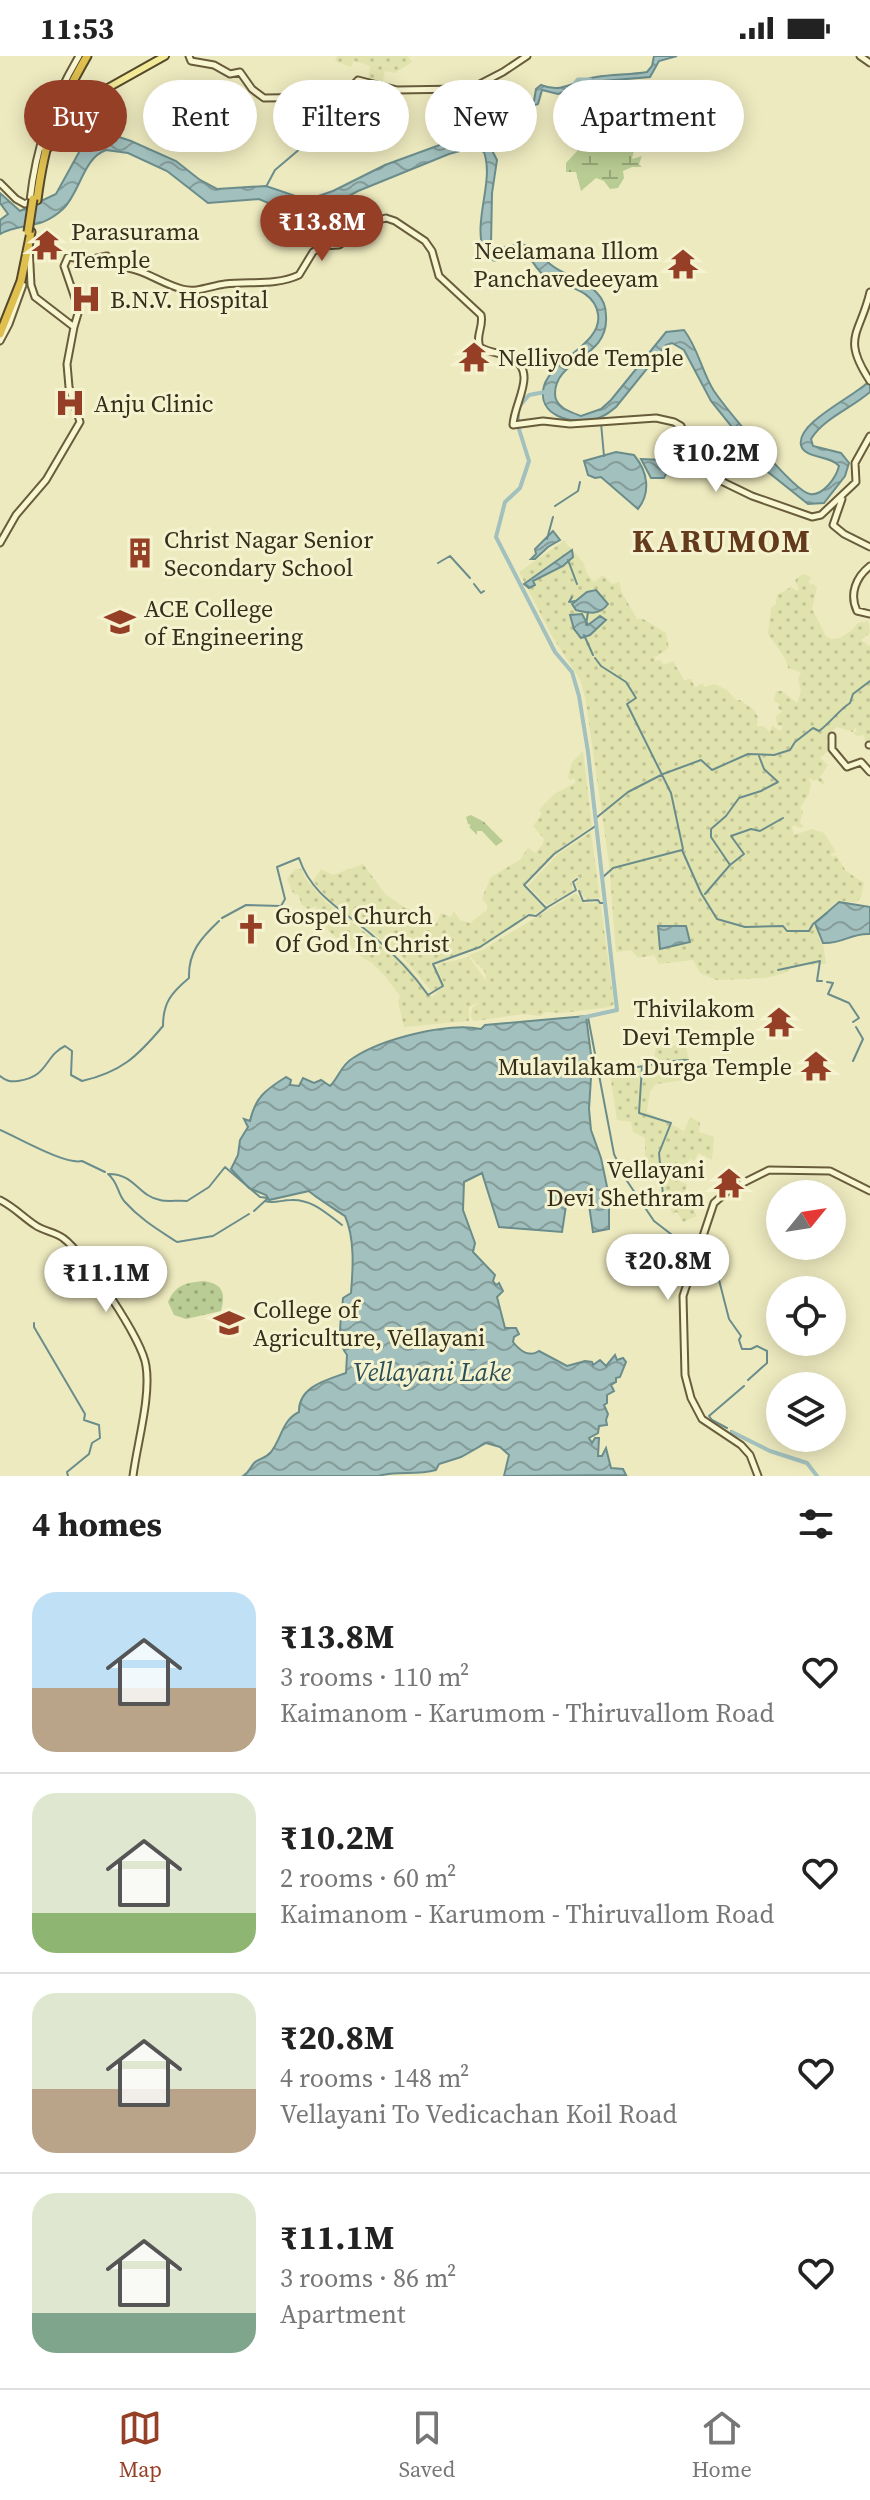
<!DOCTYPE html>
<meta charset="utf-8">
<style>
body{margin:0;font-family:"Source Serif 4",serif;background:#f2f2f2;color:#222;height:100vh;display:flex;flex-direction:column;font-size:30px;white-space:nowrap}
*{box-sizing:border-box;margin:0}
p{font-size:26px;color:#767676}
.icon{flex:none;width:44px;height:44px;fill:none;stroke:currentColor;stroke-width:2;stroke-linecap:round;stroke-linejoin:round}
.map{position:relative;height:1420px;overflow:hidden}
.sheet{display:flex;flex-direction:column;background:#fff;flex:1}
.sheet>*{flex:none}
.banner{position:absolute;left:24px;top:24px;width:822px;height:72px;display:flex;gap:16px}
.needle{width:52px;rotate:60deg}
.controls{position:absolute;left:766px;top:1124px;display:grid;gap:16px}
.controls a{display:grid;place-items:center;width:80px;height:80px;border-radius:50%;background:#fff;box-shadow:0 4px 20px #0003;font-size:40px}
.price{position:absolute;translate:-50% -68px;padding:0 18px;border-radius:28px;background:#fff;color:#222;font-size:26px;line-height:52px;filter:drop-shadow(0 2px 4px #0008)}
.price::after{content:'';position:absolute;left:50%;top:48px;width:24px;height:18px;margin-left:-12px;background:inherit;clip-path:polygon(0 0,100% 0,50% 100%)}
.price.current{background:#963f27;color:#fff}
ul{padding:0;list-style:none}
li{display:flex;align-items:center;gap:24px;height:200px;padding:0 32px}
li+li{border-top:2px solid #e0e0e0}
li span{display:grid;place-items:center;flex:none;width:224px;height:160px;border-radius:24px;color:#555}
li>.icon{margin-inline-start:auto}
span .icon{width:96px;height:96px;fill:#fffc;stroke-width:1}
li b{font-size:34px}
h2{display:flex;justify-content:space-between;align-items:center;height:96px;padding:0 32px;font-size:34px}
.tag{padding:0 28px;border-radius:36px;background:#fff;box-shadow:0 4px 20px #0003;font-size:28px;line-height:72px}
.tag.current{background:#963f27;color:#fff}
.status{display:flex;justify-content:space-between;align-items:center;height:56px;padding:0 40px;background:#fff;direction:ltr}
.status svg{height:22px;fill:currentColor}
.tabs{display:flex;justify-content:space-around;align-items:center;height:112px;border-top:2px solid #e0e0e0;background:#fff;font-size:22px;color:#767676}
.tabs a{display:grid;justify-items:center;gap:4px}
.tabs .current{color:#963f27}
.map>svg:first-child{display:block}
.farmland{fill:url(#farmland-dots)}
.forest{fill:url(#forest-crowns)}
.wetland{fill:url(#wetland-marsh)}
.park{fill:url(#park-dots)}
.water{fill:url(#water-waves);stroke:#6a8d8c;stroke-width:2}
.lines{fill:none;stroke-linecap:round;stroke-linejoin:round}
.stream{stroke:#6a8d8c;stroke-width:2}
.canal{stroke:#a2c0bd;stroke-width:4}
.river{stroke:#a2c0bd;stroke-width:5}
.secondary-casing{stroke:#685c3b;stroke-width:9}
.primary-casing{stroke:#54482c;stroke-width:10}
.highway-casing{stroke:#54482c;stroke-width:11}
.secondary{stroke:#f9f6d2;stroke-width:5}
.primary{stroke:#f2ea96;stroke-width:6}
.highway{stroke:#dfbf4e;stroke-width:7}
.highway-bridge-casing{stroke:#54482c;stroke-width:11;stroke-linecap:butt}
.highway-bridge{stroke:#dfbf4e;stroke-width:7}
.labels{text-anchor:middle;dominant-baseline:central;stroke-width:6;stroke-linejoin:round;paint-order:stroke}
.poi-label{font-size:24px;fill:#362e1c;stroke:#f5f3cf;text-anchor:start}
.water-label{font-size:26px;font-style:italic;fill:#2b4f56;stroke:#f5f3cf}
.district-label{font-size:32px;font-weight:bold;letter-spacing:2px;fill:#633a1b;stroke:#f5f3cf}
</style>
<div class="status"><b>11:53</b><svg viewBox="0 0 49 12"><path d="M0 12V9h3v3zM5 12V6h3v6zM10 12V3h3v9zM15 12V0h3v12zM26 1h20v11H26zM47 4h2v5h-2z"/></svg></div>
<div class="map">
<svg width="870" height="1420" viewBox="0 0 870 1420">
<defs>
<pattern id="farmland-dots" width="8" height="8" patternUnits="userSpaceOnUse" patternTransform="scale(2)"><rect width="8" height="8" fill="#e0e3ad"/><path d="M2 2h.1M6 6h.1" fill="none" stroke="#c1c394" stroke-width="1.8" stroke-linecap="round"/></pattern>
<pattern id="forest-crowns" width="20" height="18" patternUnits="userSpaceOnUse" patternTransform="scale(2)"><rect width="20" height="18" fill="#b9cc94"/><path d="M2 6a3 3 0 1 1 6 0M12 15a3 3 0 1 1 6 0" fill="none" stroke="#97a678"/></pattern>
<pattern id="wetland-marsh" width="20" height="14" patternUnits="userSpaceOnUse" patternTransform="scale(2)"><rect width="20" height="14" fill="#b9cc94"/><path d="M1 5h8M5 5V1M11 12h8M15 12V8" fill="none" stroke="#97a678"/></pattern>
<pattern id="park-dots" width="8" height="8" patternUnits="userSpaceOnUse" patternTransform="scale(2)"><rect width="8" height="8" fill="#b9cc94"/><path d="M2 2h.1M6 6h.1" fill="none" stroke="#97a678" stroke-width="1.8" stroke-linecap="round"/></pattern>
<pattern id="water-waves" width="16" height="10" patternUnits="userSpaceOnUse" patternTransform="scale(2)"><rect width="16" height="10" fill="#a2c0bd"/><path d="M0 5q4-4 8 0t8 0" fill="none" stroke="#859c99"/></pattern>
</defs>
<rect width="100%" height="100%" fill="#eeeabf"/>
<path class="farmland" d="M 337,0 L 408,0 L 412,6 L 395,17 L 385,15 L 382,28 L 368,24 L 370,10 L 354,5 L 351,11 L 335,5 Z
M 564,485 L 583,506 L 587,518 L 594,526 L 603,519 L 612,528 L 620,526 L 621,535 L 637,563 L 643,563 L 666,577 L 669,592 L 655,601 L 655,605 L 660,604 L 664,609 L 673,605 L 684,624 L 691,623 L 695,631 L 703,627 L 704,631 L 715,628 L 727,634 L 736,644 L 740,644 L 754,654 L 758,661 L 757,670 L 763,670 L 770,676 L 772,669 L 779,675 L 782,673 L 782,669 L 777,670 L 776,660 L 782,656 L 778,652 L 779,648 L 774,645 L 776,635 L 782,635 L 797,647 L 801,635 L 798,623 L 801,616 L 788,612 L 785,602 L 768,578 L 771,552 L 776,548 L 777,539 L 791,531 L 797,535 L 799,533 L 795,525 L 797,522 L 803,518 L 808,519 L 811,522 L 808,526 L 812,529 L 813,527 L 817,532 L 812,553 L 826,580 L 831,583 L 840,582 L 851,575 L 858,567 L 867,565 L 869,567 L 870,577 L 861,584 L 870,590 L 870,684 L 865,685 L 864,679 L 857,680 L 853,677 L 857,675 L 855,671 L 853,676 L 837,671 L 830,676 L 826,685 L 829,694 L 820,702 L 828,709 L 820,721 L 825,726 L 823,729 L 817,723 L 814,725 L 808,722 L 811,727 L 809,738 L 800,752 L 803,755 L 800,766 L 803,770 L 801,772 L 793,769 L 792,772 L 794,779 L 812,773 L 824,777 L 836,796 L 831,798 L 832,801 L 836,799 L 846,815 L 864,827 L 861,841 L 857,846 L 837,845 L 817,865 L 819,885 L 823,887 L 826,908 L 796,909 L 785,917 L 765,922 L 717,924 L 700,917 L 693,904 L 659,908 L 654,899 L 638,902 L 631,894 L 616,896 L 609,808 L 586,646 L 581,625 L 552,580 L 519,516 Z
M 583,695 L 592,770 L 555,796 L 522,829 L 545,853 L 529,860 L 481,892 L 437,906 L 434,910 L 445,929 L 437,913 L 439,908 L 469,901 L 486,925 L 485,916 L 469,899 L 482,894 L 576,837 L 584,847 L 599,846 L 601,850 L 614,948 L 610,951 L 561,957 L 546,956 L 540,960 L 524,958 L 474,965 L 471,961 L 472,952 L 480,946 L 469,951 L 469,965 L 404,971 L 398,946 L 400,940 L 385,920 L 372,907 L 357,898 L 344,880 L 338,883 L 330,876 L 319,863 L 316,850 L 308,853 L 302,849 L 298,838 L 295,839 L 292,835 L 287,823 L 295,813 L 302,813 L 305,822 L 325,845 L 408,910 L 432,941 L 445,929 L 433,937 L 399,897 L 328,843 L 313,825 L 321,813 L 333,819 L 363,808 L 386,839 L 405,852 L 418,856 L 432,870 L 436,868 L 441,857 L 451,861 L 454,855 L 460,864 L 470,867 L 487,854 L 487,849 L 482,842 L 491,821 L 520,804 L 528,792 L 535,797 L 543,788 L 544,783 L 533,770 L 542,758 L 539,754 L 554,738 L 575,727 L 575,722 L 570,724 L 568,721 L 572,706 Z
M 591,776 L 600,842 L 588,844 L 584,841 L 575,828 L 579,823 L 577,821 L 571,825 L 573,835 L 547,849 L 528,830 L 558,798 Z
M 657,988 L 686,990 L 692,1023 L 656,1028 L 650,1035 L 647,1056 L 684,1075 L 690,1061 L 700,1066 L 699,1076 L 714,1081 L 712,1104 L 699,1097 L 694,1105 L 690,1103 L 680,1118 L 680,1126 L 687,1128 L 685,1138 L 697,1160 L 683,1166 L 677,1156 L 672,1158 L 669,1147 L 665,1147 L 660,1119 L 645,1114 L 645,1082 L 633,1076 L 631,1066 L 617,1064 L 610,1018 L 651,1012 Z"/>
<path class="forest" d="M 471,759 L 484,766 L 503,785 L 496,790 L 482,775 L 477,775 L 477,779 L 469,771 L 471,769 L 468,768 L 466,761 Z"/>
<path class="wetland" d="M 571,54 L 585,56 L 587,74 L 597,72 L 602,79 L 611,76 L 619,83 L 625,76 L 631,86 L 629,92 L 634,94 L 632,103 L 642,100 L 639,108 L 642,111 L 632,111 L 623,115 L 624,122 L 618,132 L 610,133 L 604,125 L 596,122 L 581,135 L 576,116 L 566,116 L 566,107 L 578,94 L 576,83 L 570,81 L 566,58 Z
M 658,57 L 661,62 L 665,57 L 671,57 L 674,59 L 681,57 L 696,78 L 692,81 L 681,77 L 676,84 L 677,89 L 672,93 L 661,88 L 649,94 L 642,93 L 637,80 L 645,80 L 647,73 L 651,71 L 643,67 L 643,62 L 648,60 L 653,67 L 656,65 L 654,61 Z"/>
<path class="park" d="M 204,1225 C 223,1228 226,1237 221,1255 L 186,1263 L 174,1259 L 168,1246 C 176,1228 186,1227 204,1225 Z"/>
<path class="water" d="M 654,0 L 677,0 L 659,5 L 650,21 L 591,26 L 558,38 L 542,34 L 538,48 L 521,54 L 518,81 L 509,81 L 503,75 L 494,73 L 485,81 L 497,104 L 492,137 L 491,189 L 497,193 C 527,184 529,188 550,208 C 564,220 585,223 597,237 C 603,243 606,251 606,260 C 609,303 555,302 555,338 C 555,351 570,356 581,360 L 601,353 L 611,344 L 666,276 L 684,274 C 698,292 702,316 714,335 C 725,351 795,437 810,438 C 823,440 836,422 839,410 C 831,399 804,403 801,389 C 796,366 858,339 870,324 L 870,336 C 852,352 824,362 811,383 L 813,390 L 841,397 L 849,407 L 845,420 L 824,447 L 808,448 L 768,416 L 711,345 L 684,294 L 672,287 L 666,289 L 616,351 C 610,356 604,361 595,363 C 572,369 536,360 544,330 C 552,303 603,288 598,258 C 594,232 563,231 545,220 C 537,215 532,203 525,196 L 514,196 L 495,205 L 486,201 C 470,168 495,128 484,96 L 474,91 L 449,98 L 358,135 L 317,157 L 287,155 L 259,143 L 208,147 L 167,115 L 128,97 L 106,94 C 83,102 80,137 63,153 C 39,175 23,166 0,178 L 0,164 L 8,158 L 0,147 L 0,137 L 20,155 L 56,138 L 83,89 L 100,78 L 107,77 L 131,85 L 176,105 L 200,124 L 217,133 L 266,130 L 307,144 L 333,135 L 385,109 L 467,79 L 480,78 L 488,70 L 513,73 L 515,50 L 534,45 L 536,33 L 541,29 C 563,38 575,24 596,21 C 613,18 630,19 647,16 L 652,10 Z
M 585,57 L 590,62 L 584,64 L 587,74 L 595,73 L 595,83 L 589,86 L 583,78 L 568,77 L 568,60 L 577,59 L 584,61 Z
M 616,396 L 634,399 C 648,416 651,436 638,453 L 601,421 L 595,422 L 588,419 L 584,405 Z
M 641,403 L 662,404 L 668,414 L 664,422 L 651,422 Z
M 553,475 L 560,484 L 548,491 L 535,503 L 531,503 L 536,498 L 535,493 Z
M 572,494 L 573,501 L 563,510 L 533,525 L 535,529 L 529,532 L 524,528 Z
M 596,534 L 608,548 C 599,560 589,557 576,554 L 572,548 L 587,536 Z
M 582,558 L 588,569 L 600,560 L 606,564 L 590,579 L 581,582 L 574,573 L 570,559 Z
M 839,846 L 870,851 L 870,878 C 850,877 844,888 823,887 L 815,867 Z
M 686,870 L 690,886 L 660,893 L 658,870 Z
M 586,960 L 592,1006 L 589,1053 L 591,1074 L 601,1102 L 609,1140 L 609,1173 L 593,1176 L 589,1149 L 567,1143 L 562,1176 L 499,1171 L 482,1117 L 464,1126 L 463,1154 L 475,1187 L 473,1196 L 495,1219 L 493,1225 L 496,1229 L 499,1227 L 503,1235 L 497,1241 L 505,1272 L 516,1272 L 519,1278 L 514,1281 L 513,1286 C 520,1295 529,1302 539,1295 L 567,1310 L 585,1305 L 592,1306 L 593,1309 L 600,1304 L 606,1310 L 615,1299 L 617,1304 L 623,1302 L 626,1306 L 620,1321 L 616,1322 L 616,1326 L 611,1329 L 614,1335 L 607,1339 L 607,1347 L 604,1349 L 608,1358 L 606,1364 L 607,1369 L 599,1370 L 598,1377 L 589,1382 L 592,1387 L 595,1382 L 599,1382 L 598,1400 L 602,1400 L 606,1392 L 611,1412 L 623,1413 L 626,1419 L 504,1420 L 509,1399 L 500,1391 L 486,1387 L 461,1401 L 439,1408 L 436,1414 C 415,1420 398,1414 378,1420 L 243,1420 C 250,1416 250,1411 255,1406 C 261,1402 266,1402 271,1396 C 282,1382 282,1364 299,1356 C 298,1331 326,1324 346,1317 L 347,1299 C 335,1284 342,1261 343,1242 L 351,1237 C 353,1213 355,1182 345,1160 C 343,1159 310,1137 309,1135 L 269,1144 L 266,1139 L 249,1132 L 231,1113 L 238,1099 L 240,1084 L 248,1071 L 244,1063 L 250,1065 C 255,1042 265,1034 286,1021 L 291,1024 L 290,1029 L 299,1030 L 303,1022 L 314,1027 L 321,1024 L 330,1030 C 339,1021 341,1009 353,1002 C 382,983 447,966 481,973 L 485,969 Z"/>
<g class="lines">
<path class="stream" d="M 267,129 L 275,114 L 308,86 L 309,78 L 301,51 L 313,53 L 322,51
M 601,367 L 604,400
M 555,450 L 578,435 L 580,426
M 547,483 L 553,461
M 568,504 L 577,528
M 438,507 L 450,500 L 470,522
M 474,528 L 481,537 L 484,535
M 572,541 L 569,546 L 576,545
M 586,569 L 588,556
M 584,579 L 593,599
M 595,602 L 601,610 L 626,626 L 636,642 L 627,648 L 671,737 L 683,793
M 596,762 L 628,736 L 663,718 L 701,704 L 712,714 L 748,698 L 774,699 L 790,694 L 795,686 L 813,672 L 819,675 C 831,666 838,655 850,647 L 853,638 L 870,625
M 730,809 L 744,798 L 731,780 L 751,773 L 760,775 L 783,762
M 603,821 L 613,812 L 682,794 L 701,837 L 717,863 L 745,871 L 783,870 L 787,875 L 809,875 L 813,868 L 827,857
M 577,823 L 573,826 L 576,834 L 546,852 L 524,829 L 554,798 L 597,769
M 579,835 L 583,845 L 598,844 L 600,847 L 605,847
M 705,838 L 730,809 L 711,781 L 711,773 L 726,760 L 739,742 L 761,735 L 778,726 L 764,713 L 759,700
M 222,862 L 246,849 L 281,850 L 285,843 L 277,811 L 299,802 C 311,839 344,855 372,879 C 393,897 412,916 428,939 L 443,930 L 433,908 L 480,891 L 529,859 L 536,860 L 548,851
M 778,914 L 820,905 L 817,925 L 822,925
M 827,926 L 833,927 L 828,938 L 849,947 L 859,962 L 853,966
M 588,961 L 614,1098 L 625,1122 L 654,1165 L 693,1195 L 707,1214 L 719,1224 L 729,1263 L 741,1280 L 739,1284 L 742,1293 L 751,1293 L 757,1290 L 767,1295 L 767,1307 L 748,1324
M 853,1005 L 863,983 L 856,971
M 597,1011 C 628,1018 658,1004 688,1004
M 642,1011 L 639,1057 L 671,1067 L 659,1097 L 663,1139
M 0,1020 C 6,1025 10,1026 18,1025 C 49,1021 44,1000 65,990 L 72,995 L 71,1019 L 82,1025 C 121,1016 137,1001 163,970 C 163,947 171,937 189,922 C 188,896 201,882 219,865
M 0,1074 C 19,1082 65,1109 82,1105 L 105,1116
M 108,1118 C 118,1126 117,1136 124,1145 C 140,1163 157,1173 177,1186 L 213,1180 L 249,1158
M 109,1118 C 135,1118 138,1140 160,1144 C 168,1146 178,1144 187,1145 L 209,1131 L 225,1111 L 260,1141 L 268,1142
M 265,1145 C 274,1148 281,1144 291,1144 C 312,1143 326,1157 342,1169
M 254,1155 L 267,1143
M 34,1267 L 34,1271 L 85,1358 L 84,1364 L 99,1369 L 100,1382 L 92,1387 L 89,1398 L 67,1416 L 68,1420
M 727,1372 L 712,1364 L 709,1360 L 744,1330
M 731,1375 L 732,1376"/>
<path class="canal" d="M 545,336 L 529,339 L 518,352 L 518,370 L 529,405 L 520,432 L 505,446 L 496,481 L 555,596 L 572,616 L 579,640 L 588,696 L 617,954 L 581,962
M 732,1376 L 770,1395 L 807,1407 L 817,1420"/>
<path class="river" d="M 572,32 L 578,24 L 590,24"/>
<g class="secondary-casing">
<path id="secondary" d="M 189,0 L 191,5 L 214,9 L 230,18 L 240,16 L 252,33 L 264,42 L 342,41 L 358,24 L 397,34 L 462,33 L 476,30 L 503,16 L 527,0
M 860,0 L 870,7
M 0,127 L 16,143 L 25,148 L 30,145 C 36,90 51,48 79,0
M 870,236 C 860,279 841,281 870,325
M 74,271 L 79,254 L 64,210 L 68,201 L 88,204 L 107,200 L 117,211 C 142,211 159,227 182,233 C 197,237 210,230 225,228 C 249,225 276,230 299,219 L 313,196 L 322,190 L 339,189 L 372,166 L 386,162 L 395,165 L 425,185 L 432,195 L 439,220 L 481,259 C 484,270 475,280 480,291 C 490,297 502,297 512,302 C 538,317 514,346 513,369 L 543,365 L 570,368 L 656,362 L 674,366 L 681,370 L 692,398 L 719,424 L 752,440 L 812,461 L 821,459 L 856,426 L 855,407 L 870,380
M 0,285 L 9,268 L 23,229
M 842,443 L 833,469 L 844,478 L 870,491
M 0,487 L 16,459 L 46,424 L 80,366 L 69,331 L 67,308 L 74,271 L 35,241 L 31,229 L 29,189
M 870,510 C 856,521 849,538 857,555 L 870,558
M 832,680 L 832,693 L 847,711 L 861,706 L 870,716
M 869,689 L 870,689
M 0,1144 C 14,1151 23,1161 35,1169 C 43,1175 55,1176 63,1182 C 84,1197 143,1284 146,1310 C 151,1341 137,1388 133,1420
M 758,1420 L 750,1399 L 741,1389 L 702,1363 L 691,1342 L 685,1319 L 683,1240 L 714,1147 L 729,1134 L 769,1114 L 830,1115 L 870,1135"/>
</g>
<g class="primary-casing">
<path id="primary" d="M 45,93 L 52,90 L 106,33 L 165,0"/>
</g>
<g class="highway-casing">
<path id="highway" d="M 37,144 C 45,82 56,54 87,0
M 0,278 L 21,225 L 31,176"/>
</g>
<use href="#secondary" class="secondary"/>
<use href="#primary" class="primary"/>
<use href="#highway" class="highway"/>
<g class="highway-bridge-casing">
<path id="highway-bridge" d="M 28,176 L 33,143"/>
</g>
<use href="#highway-bridge" class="highway-bridge"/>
</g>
<defs>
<g id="temple-bare" transform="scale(2.4)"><path d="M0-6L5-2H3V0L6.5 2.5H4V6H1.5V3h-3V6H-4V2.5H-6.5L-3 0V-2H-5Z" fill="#963f27" stroke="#f5f3cf" stroke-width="2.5" paint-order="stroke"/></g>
<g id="hospital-bare" transform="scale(2.4)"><path d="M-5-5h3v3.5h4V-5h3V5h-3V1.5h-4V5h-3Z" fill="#963f27" stroke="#f5f3cf" stroke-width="2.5" paint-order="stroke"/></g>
<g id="building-bare" transform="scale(2.4)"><path d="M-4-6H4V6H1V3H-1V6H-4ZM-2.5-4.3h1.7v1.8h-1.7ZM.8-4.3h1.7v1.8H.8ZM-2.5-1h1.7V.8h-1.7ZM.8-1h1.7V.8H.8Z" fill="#963f27" stroke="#f5f3cf" stroke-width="2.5" paint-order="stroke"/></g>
<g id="university-bare" transform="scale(2.4)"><path d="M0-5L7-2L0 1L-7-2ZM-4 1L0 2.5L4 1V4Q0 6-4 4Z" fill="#963f27" stroke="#f5f3cf" stroke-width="2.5" paint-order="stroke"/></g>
<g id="church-bare" transform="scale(2.4)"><path d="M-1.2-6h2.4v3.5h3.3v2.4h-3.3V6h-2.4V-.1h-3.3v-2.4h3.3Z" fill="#963f27" stroke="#f5f3cf" stroke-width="2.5" paint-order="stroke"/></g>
</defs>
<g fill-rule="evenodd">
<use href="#temple-bare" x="47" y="189"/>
<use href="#temple-bare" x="683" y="208"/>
<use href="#hospital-bare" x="86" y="243"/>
<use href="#temple-bare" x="474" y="301"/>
<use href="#hospital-bare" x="70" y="347"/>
<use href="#building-bare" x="140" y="497"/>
<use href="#university-bare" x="120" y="566"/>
<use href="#church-bare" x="251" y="873"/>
<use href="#temple-bare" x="779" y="966"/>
<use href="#temple-bare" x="816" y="1010"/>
<use href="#temple-bare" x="729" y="1127"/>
<use href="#university-bare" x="229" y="1267"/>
</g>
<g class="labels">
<g class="poi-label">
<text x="71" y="175">Parasurama<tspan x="71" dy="28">Temple</tspan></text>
<text x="659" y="194" text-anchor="end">Neelamana Illom<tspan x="659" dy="28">Panchavedeeyam</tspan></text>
<text x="110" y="243">B.N.V. Hospital</text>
<text x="498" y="301">Nelliyode Temple</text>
<text x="94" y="347">Anju Clinic</text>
<text x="164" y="483">Christ Nagar Senior<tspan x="164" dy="28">Secondary School</tspan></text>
<text x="144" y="552">ACE College<tspan x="144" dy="28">of Engineering</tspan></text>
<text x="275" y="859">Gospel Church<tspan x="275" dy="28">Of God In Christ</tspan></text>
<text x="755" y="952" text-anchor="end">Thivilakom<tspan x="755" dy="28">Devi Temple</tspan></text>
<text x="792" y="1010" text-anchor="end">Mulavilakam Durga Temple</text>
<text x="705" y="1113" text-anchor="end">Vellayani<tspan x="705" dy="28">Devi Shethram</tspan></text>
<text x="253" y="1253">College of<tspan x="253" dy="28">Agriculture, Vellayani</tspan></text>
</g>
<g class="water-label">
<text x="432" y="1316">Vellayani Lake</text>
</g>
<g class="district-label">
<text x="722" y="485">KARUMOM</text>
</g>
</g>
</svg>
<div class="controls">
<a><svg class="needle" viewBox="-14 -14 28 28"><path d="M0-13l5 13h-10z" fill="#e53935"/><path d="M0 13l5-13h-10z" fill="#767676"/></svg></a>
<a><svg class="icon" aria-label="locate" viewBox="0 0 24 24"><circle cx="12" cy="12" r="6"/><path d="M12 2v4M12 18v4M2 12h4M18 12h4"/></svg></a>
<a><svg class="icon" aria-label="layers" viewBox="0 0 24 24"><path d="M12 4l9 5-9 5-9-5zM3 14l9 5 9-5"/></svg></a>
</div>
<b class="price current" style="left:322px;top:207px">₹13.8M</b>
<b class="price" style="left:716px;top:438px">₹10.2M</b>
<b class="price" style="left:668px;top:1246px">₹20.8M</b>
<b class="price" style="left:106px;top:1258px">₹11.1M</b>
<div class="banner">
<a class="tag current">Buy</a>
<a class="tag">Rent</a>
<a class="tag">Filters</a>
<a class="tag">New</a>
<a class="tag">Apartment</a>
</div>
</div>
<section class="sheet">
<h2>4 homes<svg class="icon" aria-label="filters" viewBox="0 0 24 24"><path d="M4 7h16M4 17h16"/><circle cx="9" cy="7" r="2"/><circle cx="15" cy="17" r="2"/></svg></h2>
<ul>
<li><span style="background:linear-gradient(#bfe0f5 60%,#b9a48a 0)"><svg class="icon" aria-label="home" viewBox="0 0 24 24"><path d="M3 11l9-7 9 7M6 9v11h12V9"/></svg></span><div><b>₹13.8M</b><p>3 rooms · 110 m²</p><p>Kaimanom - Karumom - Thiruvallom Road</p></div><svg class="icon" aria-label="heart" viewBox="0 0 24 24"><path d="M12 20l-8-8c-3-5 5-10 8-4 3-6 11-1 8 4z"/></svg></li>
<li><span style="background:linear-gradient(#dfe7d0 75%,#8fb573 0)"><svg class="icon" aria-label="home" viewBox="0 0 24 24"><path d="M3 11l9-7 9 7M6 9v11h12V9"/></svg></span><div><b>₹10.2M</b><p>2 rooms · 60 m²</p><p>Kaimanom - Karumom - Thiruvallom Road</p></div><svg class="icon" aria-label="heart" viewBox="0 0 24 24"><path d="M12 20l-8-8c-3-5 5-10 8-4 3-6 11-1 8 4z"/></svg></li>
<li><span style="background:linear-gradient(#dfe7d0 60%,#b9a48a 0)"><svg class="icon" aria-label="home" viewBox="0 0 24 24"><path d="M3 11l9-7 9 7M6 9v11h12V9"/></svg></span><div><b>₹20.8M</b><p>4 rooms · 148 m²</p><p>Vellayani To Vedicachan Koil Road</p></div><svg class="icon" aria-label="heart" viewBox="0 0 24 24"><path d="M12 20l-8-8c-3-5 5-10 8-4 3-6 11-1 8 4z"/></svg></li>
<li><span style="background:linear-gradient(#dfe7d0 75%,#7fa58c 0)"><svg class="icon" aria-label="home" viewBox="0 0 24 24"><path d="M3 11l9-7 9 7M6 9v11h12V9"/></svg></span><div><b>₹11.1M</b><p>3 rooms · 86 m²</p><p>Apartment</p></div><svg class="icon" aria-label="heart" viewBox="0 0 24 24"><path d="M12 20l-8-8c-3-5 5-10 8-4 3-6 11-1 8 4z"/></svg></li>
</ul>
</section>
<nav class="tabs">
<a class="current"><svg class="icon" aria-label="map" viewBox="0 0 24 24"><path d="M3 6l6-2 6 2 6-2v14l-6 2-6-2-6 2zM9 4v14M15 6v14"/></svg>Map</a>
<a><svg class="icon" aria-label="saved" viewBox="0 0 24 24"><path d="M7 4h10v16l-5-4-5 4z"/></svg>Saved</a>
<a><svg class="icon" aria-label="home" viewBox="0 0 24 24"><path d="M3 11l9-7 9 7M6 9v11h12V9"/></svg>Home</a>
</nav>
